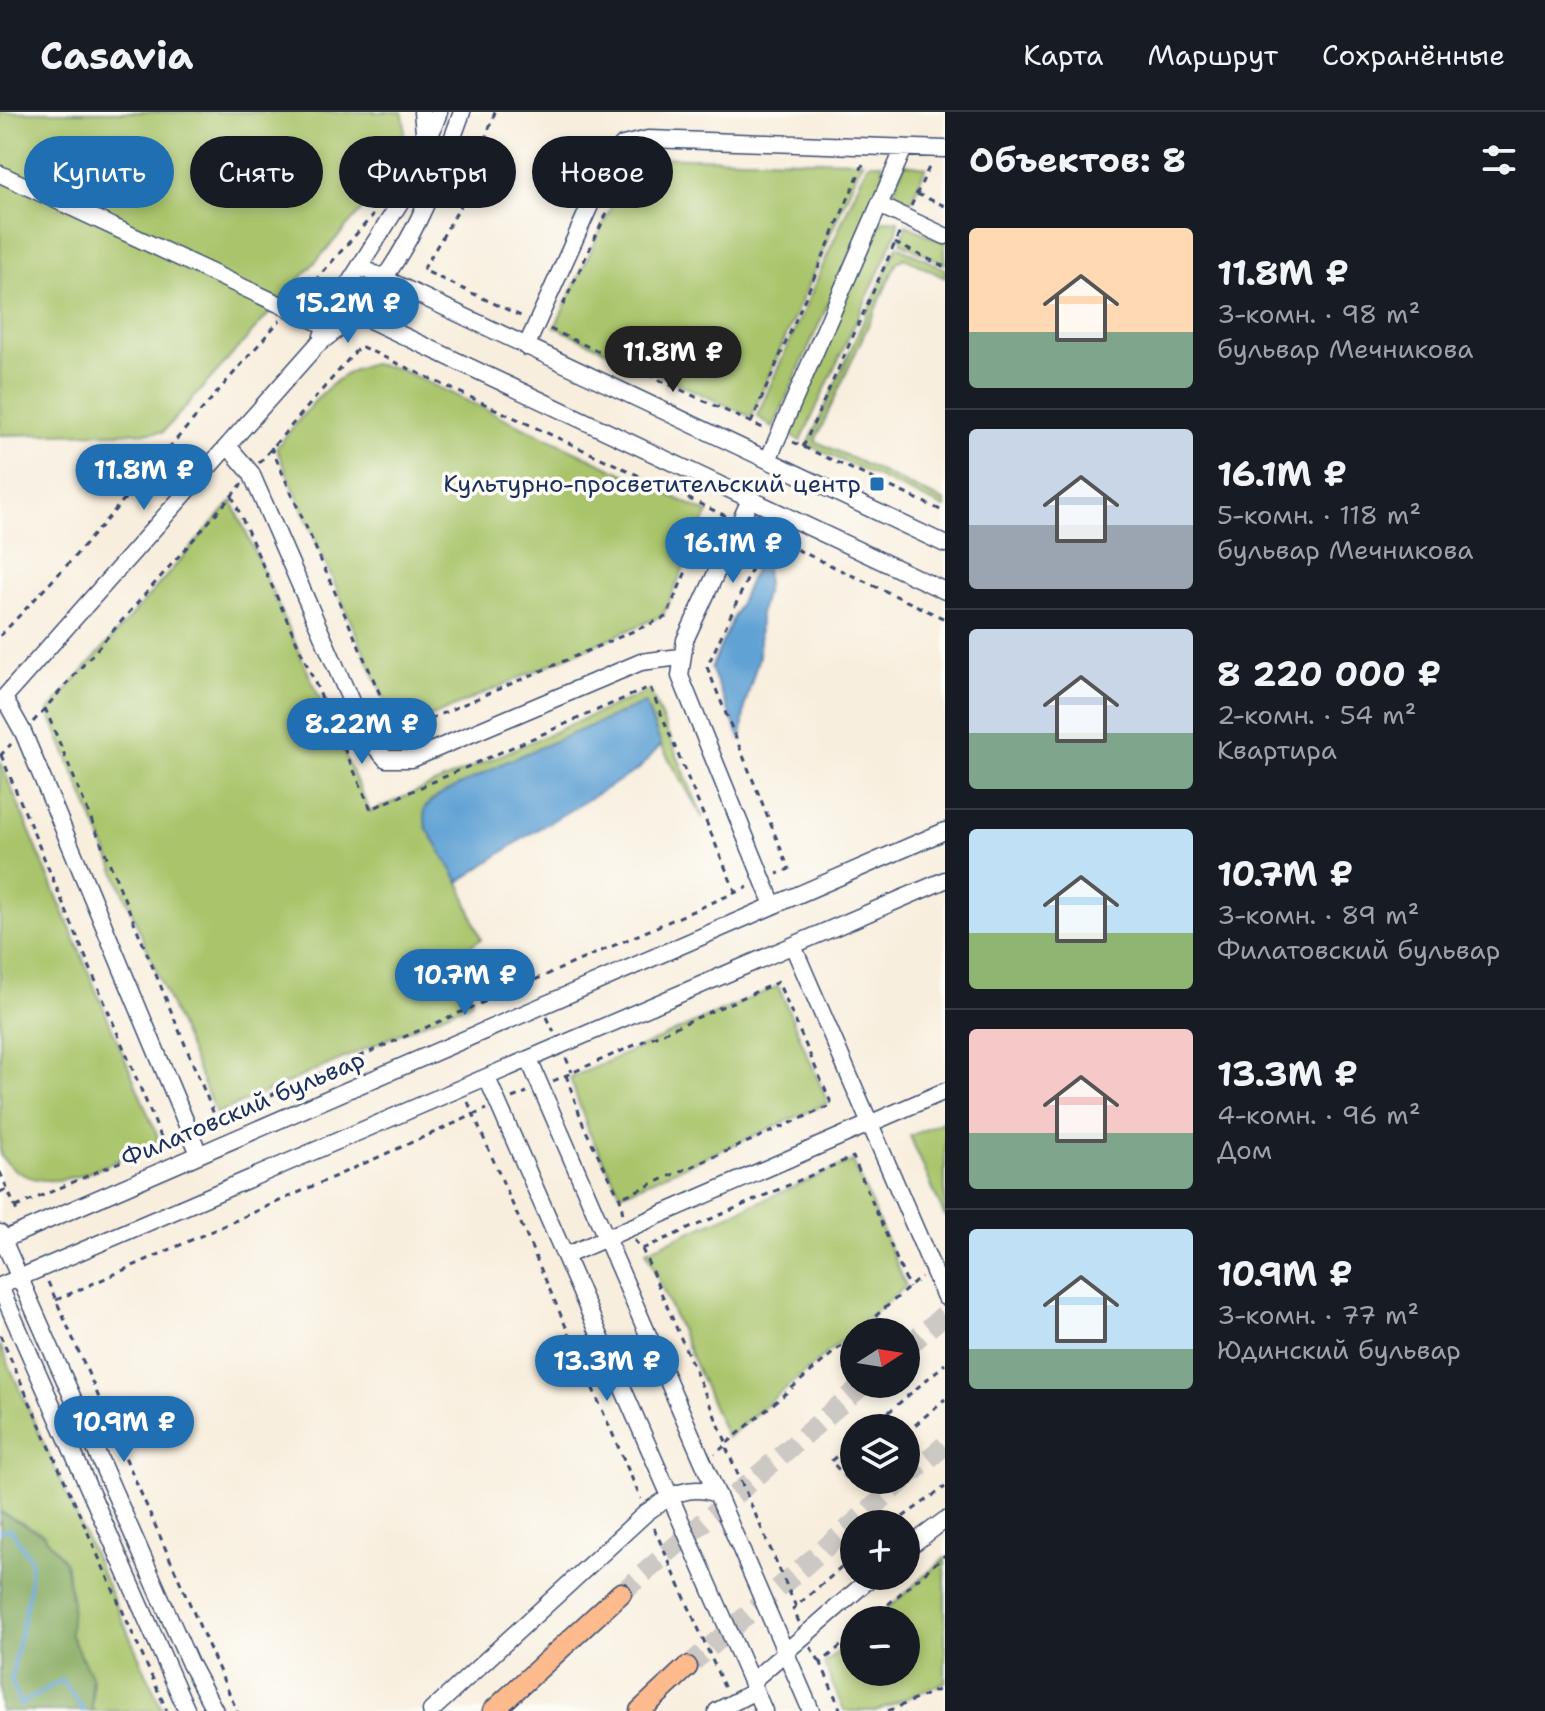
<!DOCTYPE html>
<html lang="ru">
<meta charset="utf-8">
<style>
body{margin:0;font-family:"Shantell Sans",sans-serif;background:#20242c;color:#f1f3f6;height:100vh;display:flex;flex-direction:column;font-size:30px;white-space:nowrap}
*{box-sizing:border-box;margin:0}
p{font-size:26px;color:#9ea1a6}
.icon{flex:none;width:44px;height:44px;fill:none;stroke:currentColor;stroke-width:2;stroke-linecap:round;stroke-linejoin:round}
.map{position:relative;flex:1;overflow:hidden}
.panel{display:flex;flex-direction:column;background:#171b24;width:600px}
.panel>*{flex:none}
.hud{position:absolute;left:24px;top:24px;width:760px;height:72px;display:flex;gap:16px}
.needle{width:52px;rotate:78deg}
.buttons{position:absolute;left:840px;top:1206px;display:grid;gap:16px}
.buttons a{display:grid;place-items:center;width:80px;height:80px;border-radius:50%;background:#171b24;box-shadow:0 4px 12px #0003;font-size:40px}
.price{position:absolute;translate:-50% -68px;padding:0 18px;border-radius:28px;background:#1f6fb2;color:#fff;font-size:26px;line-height:52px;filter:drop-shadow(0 2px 4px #0008)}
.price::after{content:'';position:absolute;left:50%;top:48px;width:24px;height:18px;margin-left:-12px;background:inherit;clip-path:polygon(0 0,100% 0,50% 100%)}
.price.selected{background:#222;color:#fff}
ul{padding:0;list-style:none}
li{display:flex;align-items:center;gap:24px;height:200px;padding:0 24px}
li+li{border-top:2px solid #363941}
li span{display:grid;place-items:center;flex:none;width:224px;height:160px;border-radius:8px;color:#555}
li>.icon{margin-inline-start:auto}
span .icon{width:96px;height:96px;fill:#fffc;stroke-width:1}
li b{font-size:34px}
h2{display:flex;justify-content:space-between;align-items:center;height:96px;padding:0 24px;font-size:34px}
.tag{padding:0 28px;border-radius:36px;background:#171b24;box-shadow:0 4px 12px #0003;font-size:28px;line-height:72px}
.tag.selected{background:#1f6fb2;color:#fff}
header{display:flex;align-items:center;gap:48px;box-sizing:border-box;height:112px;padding:0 40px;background:#171b24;border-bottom:2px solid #363941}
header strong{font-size:38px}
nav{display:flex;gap:44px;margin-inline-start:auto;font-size:28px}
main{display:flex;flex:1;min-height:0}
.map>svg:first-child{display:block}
.green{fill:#a9c46a;stroke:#627a64;stroke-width:2}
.forest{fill:#86aa5e;stroke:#506c5e;stroke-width:2}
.water{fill:#60a2d4;stroke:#3e6899;stroke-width:2}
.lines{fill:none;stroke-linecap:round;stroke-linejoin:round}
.stream{stroke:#60a2d4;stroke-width:4}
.major-tunnel{stroke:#ccc8c4;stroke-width:20;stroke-dasharray:20 10;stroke-linecap:butt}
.minor-casing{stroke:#3c4c71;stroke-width:19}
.major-casing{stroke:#3c4c71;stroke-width:23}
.path{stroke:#3c4c71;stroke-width:3;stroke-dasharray:6 6;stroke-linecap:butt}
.minor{stroke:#fff;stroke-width:16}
.major{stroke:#fcba8d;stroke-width:20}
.poi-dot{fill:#1f6fb2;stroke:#fdfcf7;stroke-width:3}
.labels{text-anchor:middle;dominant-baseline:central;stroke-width:7;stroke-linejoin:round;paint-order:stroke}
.poi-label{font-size:24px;fill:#1b2f5e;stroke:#fdfcf7;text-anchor:end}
.street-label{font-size:24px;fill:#1b2f5e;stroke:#fdfcf7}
</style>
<header>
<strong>Casavia</strong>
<nav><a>Карта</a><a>Маршрут</a><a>Сохранённые</a></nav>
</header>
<main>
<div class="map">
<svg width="945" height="1599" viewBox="0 0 945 1599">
<rect width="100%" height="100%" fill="#fdfcf7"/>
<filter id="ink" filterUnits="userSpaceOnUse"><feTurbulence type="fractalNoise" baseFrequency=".0125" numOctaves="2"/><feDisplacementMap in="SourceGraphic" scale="16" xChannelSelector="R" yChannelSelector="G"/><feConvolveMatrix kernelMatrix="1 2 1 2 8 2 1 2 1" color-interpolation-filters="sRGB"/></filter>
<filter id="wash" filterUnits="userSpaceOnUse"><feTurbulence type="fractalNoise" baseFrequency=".006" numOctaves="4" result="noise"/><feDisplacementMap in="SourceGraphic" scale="32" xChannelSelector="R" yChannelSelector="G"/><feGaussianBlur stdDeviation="1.8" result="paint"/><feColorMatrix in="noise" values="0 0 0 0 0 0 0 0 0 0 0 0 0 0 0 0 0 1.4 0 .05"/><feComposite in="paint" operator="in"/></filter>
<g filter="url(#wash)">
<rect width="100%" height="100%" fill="#f8eedd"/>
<path class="green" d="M 0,0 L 402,0 C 411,26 397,48 386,71 L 163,320 L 0,323 Z
M 635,45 L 862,49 L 751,305 L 555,215 Z
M 871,51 L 882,51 L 884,65 L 773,316 L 757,304 L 867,53 Z
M 905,52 L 926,55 L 911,90 L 903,97 C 886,84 898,69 905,52 Z
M 885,108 L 898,109 L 897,120 L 801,329 L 786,322 L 878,113 Z
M 906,113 L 945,131 L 945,152 L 901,131 Z
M 897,134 L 945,157 L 945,166 L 905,146 L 897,150 L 815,329 L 945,390 L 945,396 L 808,333 Z
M 372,252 L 399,257 L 708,401 L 663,503 L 398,619 L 276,336 C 302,306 330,260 372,252 Z
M 232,389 L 370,700 L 650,578 L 703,706 L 661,633 L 645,591 L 506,650 L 430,689 L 424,697 L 426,715 L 460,772 L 481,827 C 447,846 459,859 472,890 L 216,1002 L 48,599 Z
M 0,649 L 159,1028 C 112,1049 41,1098 0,1043 Z
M 778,874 L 828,991 L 621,1082 L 589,1020 L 570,966 Z
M 945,1009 L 945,1105 L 910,1024 Z
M 853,1049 L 906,1174 L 727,1326 L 646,1139 Z
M 0,1233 L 163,1599 L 92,1599 L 93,1570 L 70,1522 L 68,1461 L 43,1422 L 0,1400 Z
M 945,1446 L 945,1570 L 876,1599 L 844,1599 L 824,1552 L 854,1525 L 854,1560 L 906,1560 L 906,1508 L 874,1508 Z"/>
<path class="forest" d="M 0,1400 L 43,1422 L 65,1450 L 72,1491 L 70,1522 L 91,1564 L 92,1599 L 0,1599 Z"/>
<path class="water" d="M 765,434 L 767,473 L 760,501 L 759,544 L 745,593 L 741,629 L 711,556 Z
M 645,591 L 661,633 L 639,657 L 525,725 L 459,770 L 426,715 L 424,697 L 438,684 L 506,650 Z"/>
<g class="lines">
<path class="stream" d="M 0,1419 L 11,1417 L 31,1448 L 29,1480 L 11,1566 L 20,1593 L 62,1568 L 84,1599"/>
</g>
</g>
<g filter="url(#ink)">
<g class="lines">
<path class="major-tunnel" d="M 906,1236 L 945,1202
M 906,1366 L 945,1333
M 621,1481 L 864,1272
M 687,1555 L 904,1368"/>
<g class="minor-casing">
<path id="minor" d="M 422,0 L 425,29
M 0,62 L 328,215
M 879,93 L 945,124
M 362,156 L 945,432
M 336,192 L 945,479
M 322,224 L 336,192 L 413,70 L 439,0
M 526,235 L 611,47 L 623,33 L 648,27 L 945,37
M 228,334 L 251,361 L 367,626 L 386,647 L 412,647 L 641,550 L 680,545
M 768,348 L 904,36
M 750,388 L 685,528 L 680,564 L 773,793
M 4,586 L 23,620 L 199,1042
M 0,590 L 316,234 C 328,224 343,214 354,202 C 408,148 437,70 462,0
M 793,834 L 945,1185
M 529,948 L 811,1599
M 487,966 L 764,1599
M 0,1121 L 190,1552 L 215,1599
M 0,1129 L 945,719
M 565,1144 L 945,979
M 0,1174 L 945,768
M 0,1175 L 187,1599
M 906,1437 L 945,1408
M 751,1570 L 873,1464
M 431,1599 L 647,1400 C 670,1384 690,1370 718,1383
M 717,1599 L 755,1579"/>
</g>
<g class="major-casing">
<path id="major" d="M 493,1599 L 621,1481
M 640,1599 L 687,1555"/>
</g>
<path class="path" d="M 495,0 L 461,93 L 423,158 L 525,206
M 917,82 L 945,94
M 911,94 L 931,51
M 895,131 L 945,155
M 299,187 L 373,103
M 563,193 L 632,48
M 389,201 L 399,188
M 550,217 L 765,317
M 751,311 L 864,50
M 793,330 L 945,400
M 271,335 L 397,621 L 666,505 L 712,400
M 803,335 L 900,120
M 259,351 L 360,234 L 728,405
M 232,384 L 371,697 L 650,575 L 735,779
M 753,417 L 945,507
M 767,424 L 707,555 L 789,757 L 777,762
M 0,524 L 68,452 L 280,208
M 45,596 L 216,1007 L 202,1013
M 33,610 L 242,372
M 1,643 L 163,1030
M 0,644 L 11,632
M 547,905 L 554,920
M 566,946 L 572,960
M 566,963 L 584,1015 L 620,1086 L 623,1103
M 553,969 L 778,870 L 832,993 L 620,1086
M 512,986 L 527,980
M 468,990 L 641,1387
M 216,1007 L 748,775
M 0,1060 L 19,1104
M 0,1080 L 8,1077
M 16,1095 L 177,1025
M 634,1128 L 642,1137 L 727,1332 L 715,1342
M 642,1137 L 853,1045 L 909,1176
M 48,1170 L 237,1599
M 56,1188 L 487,997
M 857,1220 L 921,1165
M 0,1223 L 167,1599
M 870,1316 L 945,1252
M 906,1321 L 945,1287
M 854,1329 L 831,1349 L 850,1370 L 854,1366
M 893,1412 L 945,1375
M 654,1416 L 725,1577
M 796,1495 L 725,1333 L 854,1223
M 870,1508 L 945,1443
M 799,1510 L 793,1497 L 854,1445
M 810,1535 L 821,1551
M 841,1599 L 821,1551 L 854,1522
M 888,1599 L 945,1575"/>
<use href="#minor" class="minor"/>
<use href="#major" class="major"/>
</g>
</g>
<rect class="poi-dot" x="869" y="364" width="16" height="16" rx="4"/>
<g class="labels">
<g class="poi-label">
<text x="861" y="372">Культурно-просветительский центр</text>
</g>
<g class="street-label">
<text transform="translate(243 997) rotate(-23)">Филатовский бульвар</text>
</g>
</g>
</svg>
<div class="buttons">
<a><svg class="needle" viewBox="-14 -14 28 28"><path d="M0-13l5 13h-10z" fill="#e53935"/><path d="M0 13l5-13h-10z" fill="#9ea1a6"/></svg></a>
<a><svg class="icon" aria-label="layers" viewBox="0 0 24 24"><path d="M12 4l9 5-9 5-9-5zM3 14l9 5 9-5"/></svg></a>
<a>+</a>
<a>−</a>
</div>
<b class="price" style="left:348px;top:233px">15.2M ₽</b>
<b class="price selected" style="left:673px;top:282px">11.8M ₽</b>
<b class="price" style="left:144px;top:400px">11.8M ₽</b>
<b class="price" style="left:733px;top:473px">16.1M ₽</b>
<b class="price" style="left:362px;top:654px">8.22M ₽</b>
<b class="price" style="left:465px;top:905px">10.7M ₽</b>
<b class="price" style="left:607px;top:1291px">13.3M ₽</b>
<b class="price" style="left:124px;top:1352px">10.9M ₽</b>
<div class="hud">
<a class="tag selected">Купить</a>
<a class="tag">Снять</a>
<a class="tag">Фильтры</a>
<a class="tag">Новое</a>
</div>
</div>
<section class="panel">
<h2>Объектов: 8<svg class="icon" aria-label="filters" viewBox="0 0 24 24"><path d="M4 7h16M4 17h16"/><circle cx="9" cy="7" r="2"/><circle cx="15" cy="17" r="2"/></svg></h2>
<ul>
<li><span style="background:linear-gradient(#ffd9b3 65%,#7fa58c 0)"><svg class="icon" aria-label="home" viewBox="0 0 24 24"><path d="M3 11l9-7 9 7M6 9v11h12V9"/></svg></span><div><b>11.8M ₽</b><p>3-комн. · 98 m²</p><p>бульвар Мечникова</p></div></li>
<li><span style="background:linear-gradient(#c9d6e8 60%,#9aa5b1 0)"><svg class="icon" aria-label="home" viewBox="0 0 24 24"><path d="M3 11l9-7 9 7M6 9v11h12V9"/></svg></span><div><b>16.1M ₽</b><p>5-комн. · 118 m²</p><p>бульвар Мечникова</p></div></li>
<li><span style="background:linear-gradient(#c9d6e8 65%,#7fa58c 0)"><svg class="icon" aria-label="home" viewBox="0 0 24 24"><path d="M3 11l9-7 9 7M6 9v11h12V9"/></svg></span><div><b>8 220 000 ₽</b><p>2-комн. · 54 m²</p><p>Квартира</p></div></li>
<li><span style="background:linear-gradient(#bfe0f5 65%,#8fb573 0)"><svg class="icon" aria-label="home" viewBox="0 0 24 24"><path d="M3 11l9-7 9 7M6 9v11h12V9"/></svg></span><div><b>10.7M ₽</b><p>3-комн. · 89 m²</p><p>Филатовский бульвар</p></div></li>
<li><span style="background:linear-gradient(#f6c9c9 65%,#7fa58c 0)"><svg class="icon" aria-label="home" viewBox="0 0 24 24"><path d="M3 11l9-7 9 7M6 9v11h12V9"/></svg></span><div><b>13.3M ₽</b><p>4-комн. · 96 m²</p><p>Дом</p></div></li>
<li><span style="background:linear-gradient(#bfe0f5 75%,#7fa58c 0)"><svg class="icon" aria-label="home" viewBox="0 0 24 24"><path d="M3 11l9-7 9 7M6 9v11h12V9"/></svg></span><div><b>10.9M ₽</b><p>3-комн. · 77 m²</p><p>Юдинский бульвар</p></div></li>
</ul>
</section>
</main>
